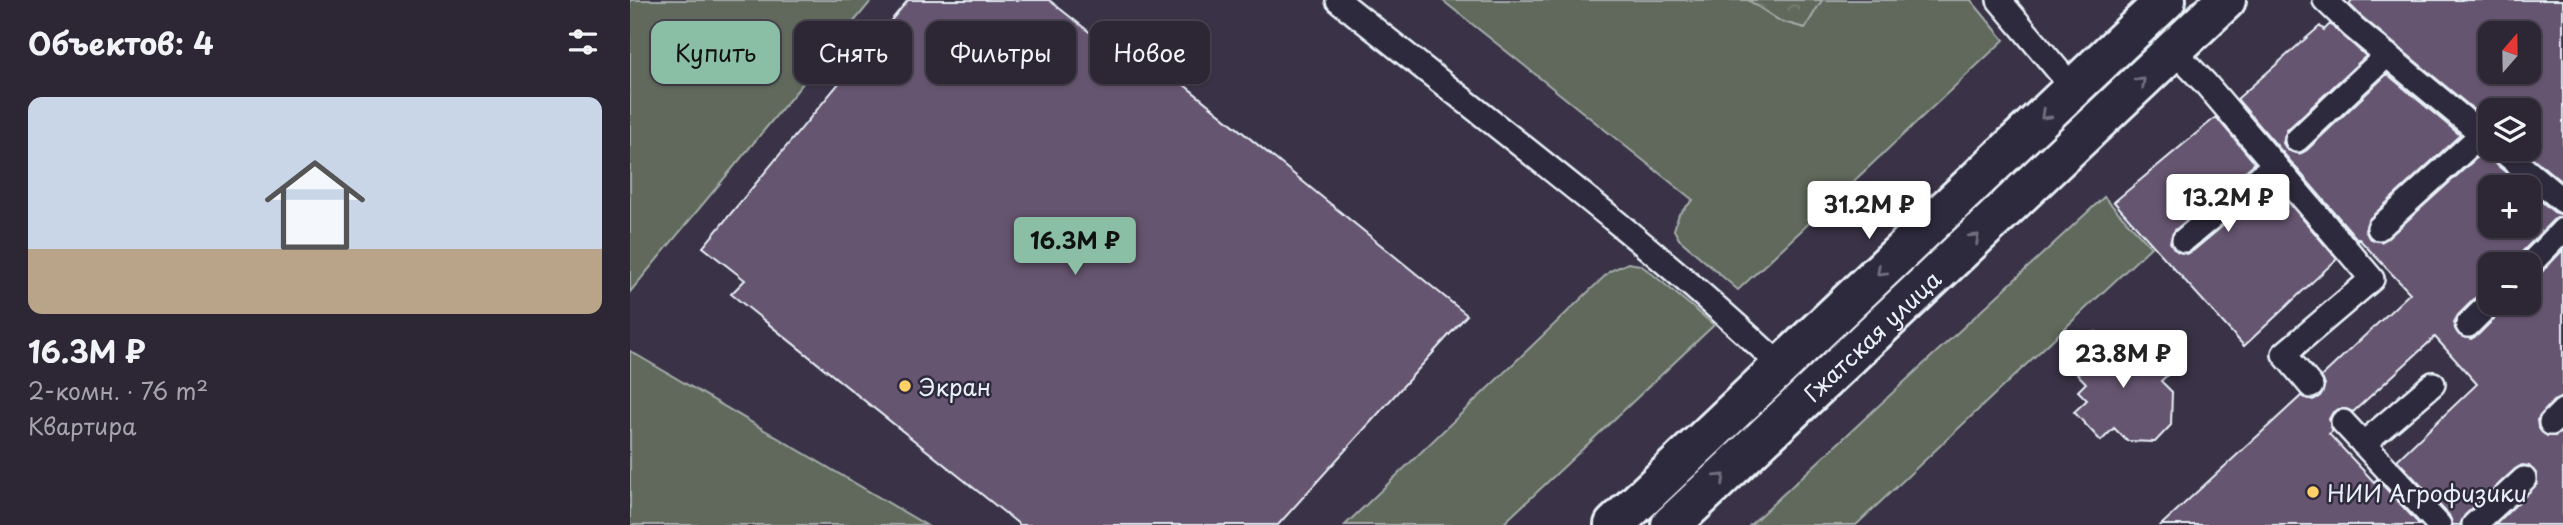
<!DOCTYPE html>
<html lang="ru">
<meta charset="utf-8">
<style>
body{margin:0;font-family:"Playpen Sans",sans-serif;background:#342e3d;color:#f1f3f6;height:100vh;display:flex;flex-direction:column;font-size:26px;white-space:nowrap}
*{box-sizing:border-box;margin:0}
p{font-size:23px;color:#a6a5ad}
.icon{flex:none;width:38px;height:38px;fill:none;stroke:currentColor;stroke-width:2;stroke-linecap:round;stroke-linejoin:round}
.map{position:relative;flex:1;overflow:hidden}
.details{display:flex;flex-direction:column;background:#2c2635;width:630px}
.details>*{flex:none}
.banner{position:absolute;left:21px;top:21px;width:665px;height:63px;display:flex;gap:14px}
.needle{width:46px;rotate:20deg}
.fabs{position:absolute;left:1848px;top:21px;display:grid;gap:14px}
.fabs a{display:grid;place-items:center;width:63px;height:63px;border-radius:14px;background:#2c2635;box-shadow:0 2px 5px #0004,0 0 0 2px #484350;font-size:35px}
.price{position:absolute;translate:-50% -60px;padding:0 16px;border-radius:7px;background:#fff;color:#222;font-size:23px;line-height:46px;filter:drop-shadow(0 2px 4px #0008)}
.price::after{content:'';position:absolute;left:50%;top:42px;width:21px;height:16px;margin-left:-10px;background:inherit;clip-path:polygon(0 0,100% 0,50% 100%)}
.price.selected{background:#8abfa5;color:#111}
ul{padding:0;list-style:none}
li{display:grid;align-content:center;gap:14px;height:371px;padding:0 28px}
li span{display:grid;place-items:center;height:217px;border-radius:14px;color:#555}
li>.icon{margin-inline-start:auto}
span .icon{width:126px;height:126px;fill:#fffc;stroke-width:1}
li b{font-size:30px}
h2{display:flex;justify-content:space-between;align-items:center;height:84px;padding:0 28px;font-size:30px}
.pill{padding:0 24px;border-radius:14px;background:#2c2635;box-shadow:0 2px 5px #0004,0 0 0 2px #484350;font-size:24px;line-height:63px}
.pill.selected{background:#8abfa5;color:#111}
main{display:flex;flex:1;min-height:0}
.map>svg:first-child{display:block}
.grass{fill:#60695c;stroke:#a4adaa;stroke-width:2}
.forest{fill:url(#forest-crowns);stroke:#a4adaa;stroke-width:2}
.building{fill:#665570;stroke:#e8f1f8;stroke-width:2;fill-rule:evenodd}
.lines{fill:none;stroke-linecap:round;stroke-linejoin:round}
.service-casing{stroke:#e8f1f8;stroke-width:28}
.minor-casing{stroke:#e8f1f8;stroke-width:44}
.service{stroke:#2f2a3d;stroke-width:23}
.minor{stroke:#2f2a3d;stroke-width:38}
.oneway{stroke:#70707e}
.poi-dot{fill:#ffd166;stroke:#2f2a3d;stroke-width:2.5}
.labels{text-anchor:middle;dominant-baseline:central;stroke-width:5;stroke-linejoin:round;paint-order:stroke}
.street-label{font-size:23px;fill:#e8f1f8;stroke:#2f2a3d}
.poi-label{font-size:23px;fill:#e8f1f8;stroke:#2f2a3d;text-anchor:start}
</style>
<main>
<section class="details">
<h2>Объектов: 4<svg class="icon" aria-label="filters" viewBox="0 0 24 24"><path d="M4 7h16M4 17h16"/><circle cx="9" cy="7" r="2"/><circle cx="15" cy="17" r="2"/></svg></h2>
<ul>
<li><span style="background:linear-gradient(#c9d6e8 70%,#b9a48a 0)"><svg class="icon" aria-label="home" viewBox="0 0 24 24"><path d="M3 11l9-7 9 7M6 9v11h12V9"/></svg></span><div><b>16.3M ₽</b><p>2-комн. · 76 m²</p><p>Квартира</p></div></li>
</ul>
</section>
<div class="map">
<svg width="1933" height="525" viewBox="0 0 1933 525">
<defs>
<pattern id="forest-crowns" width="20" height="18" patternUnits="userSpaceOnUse" patternTransform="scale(1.75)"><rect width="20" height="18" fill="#60695c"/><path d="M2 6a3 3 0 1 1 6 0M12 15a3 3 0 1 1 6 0" fill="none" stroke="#777f74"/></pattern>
</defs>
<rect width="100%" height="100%" fill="#3a3347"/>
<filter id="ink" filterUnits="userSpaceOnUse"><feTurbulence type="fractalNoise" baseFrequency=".0143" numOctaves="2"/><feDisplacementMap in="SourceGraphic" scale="14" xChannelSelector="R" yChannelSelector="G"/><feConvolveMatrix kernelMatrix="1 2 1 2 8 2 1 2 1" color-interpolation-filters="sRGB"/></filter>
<g filter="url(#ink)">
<path class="grass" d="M 0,0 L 242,0 L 0,292 Z
M 812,0 L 1341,0 L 1374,40 L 1108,290 L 1049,239 L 1044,230 L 1049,214 L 1063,200 Z
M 1474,197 L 1521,247 L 1226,525 L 1120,525 Z
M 998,263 L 1010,265 L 1020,272 L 1084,325 L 872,525 L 715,525 L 980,271 Z
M 0,351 L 296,525 L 0,525 Z"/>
<path class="forest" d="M 1118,0 L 1192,0 L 1175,28 L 1150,21 Z"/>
<path class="building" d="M 278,0 L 419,0 L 515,76 L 526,62 L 837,315 L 648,525 L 390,525 L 101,294 L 115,280 L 73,247 Z
M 1722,0 L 1933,0 L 1933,183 L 1892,149 L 1899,149 L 1899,110 L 1860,110 L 1860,123 L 1732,17 L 1719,4 ZM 1860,33 L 1899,33 L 1899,72 L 1860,72 Z
M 1700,24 L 1736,56 L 1657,130 L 1653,143 L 1657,150 L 1670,154 L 1677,150 L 1757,74 L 1830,135 L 1740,218 L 1735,230 L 1739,238 L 1751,242 L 1758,238 L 1852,153 L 1894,187 L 1860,187 L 1860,226 L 1899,226 L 1899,191 L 1924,212 L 1933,215 L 1923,220 L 1889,255 L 1885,264 L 1860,264 L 1860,289 L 1850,293 L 1828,315 L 1824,322 L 1825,329 L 1829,335 L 1841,339 L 1848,335 L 1870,313 L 1874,303 L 1899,303 L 1899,279 L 1909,275 L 1933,250 L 1933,397 L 1923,401 L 1907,420 L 1908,427 L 1917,436 L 1925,436 L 1933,431 L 1933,525 L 1865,525 L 1907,484 L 1907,475 L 1899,466 L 1892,465 L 1885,469 L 1835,515 L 1830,525 L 1823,525 L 1819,515 L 1767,460 L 1847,384 L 1805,337 L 1723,412 L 1716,409 L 1709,409 L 1703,412 L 1699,419 L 1703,431 L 1699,434 L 1744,482 L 1747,479 L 1790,525 L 1531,525 L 1671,396 L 1683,400 L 1690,396 L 1695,384 L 1691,377 L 1780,293 L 1729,239 L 1728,240 L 1607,99 L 1690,26 L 1694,30 Z
M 1586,117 L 1625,163 L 1545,230 L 1540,242 L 1544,249 L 1556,254 L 1563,251 L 1643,184 L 1707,259 L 1614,346 L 1484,202 Z
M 1466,332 L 1485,351 L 1494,342 L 1504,351 L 1515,341 L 1543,370 L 1531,381 L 1542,392 L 1541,425 L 1525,442 L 1497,441 L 1484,428 L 1471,441 L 1444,412 L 1457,400 L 1448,391 L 1456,383 L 1435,361 Z"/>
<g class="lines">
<g class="service-casing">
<path id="service" d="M 708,0 C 857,120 1012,235 1151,366
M 1369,0 L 1443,88
M 1695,0 L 1723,27 L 1860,141
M 1544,51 L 1575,83 L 1742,279 L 1654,354 L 1681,386
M 1667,140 L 1757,55
M 1870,149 L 1933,201
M 1749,228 L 1852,134
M 1554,240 L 1644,165
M 1899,265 L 1933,230
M 1838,325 L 1860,303
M 1713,422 L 1809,525
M 1921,423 L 1933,411
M 1733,444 L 1803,384
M 1844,525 L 1894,479"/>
</g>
<g class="minor-casing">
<g id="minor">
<path d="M 984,525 L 1536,0"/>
<path id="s1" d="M 1041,525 L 1596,0"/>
</g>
</g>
<use href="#service" class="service"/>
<use href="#minor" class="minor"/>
</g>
<defs><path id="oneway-chevron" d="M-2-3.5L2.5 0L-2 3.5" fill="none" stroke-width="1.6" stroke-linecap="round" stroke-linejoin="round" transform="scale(1.75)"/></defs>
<g class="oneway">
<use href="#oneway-chevron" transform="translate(1511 82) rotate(-43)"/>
<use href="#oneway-chevron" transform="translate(1415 115) rotate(136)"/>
<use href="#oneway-chevron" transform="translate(1345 238) rotate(-43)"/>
<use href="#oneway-chevron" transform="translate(1251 271) rotate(136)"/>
<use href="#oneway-chevron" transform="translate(1091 478) rotate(-43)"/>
</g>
</g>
<g class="poi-dot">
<circle cx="275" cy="386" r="7"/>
<circle cx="1683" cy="492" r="7"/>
</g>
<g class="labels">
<g class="street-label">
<text stroke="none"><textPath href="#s1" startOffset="276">Гжатская улица</textPath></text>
</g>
<g class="poi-label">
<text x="289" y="386">Экран</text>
<text x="1697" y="492">НИИ Агрофизики</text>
</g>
</g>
</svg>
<div class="fabs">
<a><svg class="needle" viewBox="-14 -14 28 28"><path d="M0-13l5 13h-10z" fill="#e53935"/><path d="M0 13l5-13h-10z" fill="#a6a5ad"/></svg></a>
<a><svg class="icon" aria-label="layers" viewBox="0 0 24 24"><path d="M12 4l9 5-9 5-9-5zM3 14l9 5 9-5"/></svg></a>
<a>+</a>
<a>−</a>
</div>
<b class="price" style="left:1598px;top:234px">13.2M ₽</b>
<b class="price" style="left:1239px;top:241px">31.2M ₽</b>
<b class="price selected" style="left:445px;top:277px">16.3M ₽</b>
<b class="price" style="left:1493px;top:390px">23.8M ₽</b>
<div class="banner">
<a class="pill selected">Купить</a>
<a class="pill">Снять</a>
<a class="pill">Фильтры</a>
<a class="pill">Новое</a>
</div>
</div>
</main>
